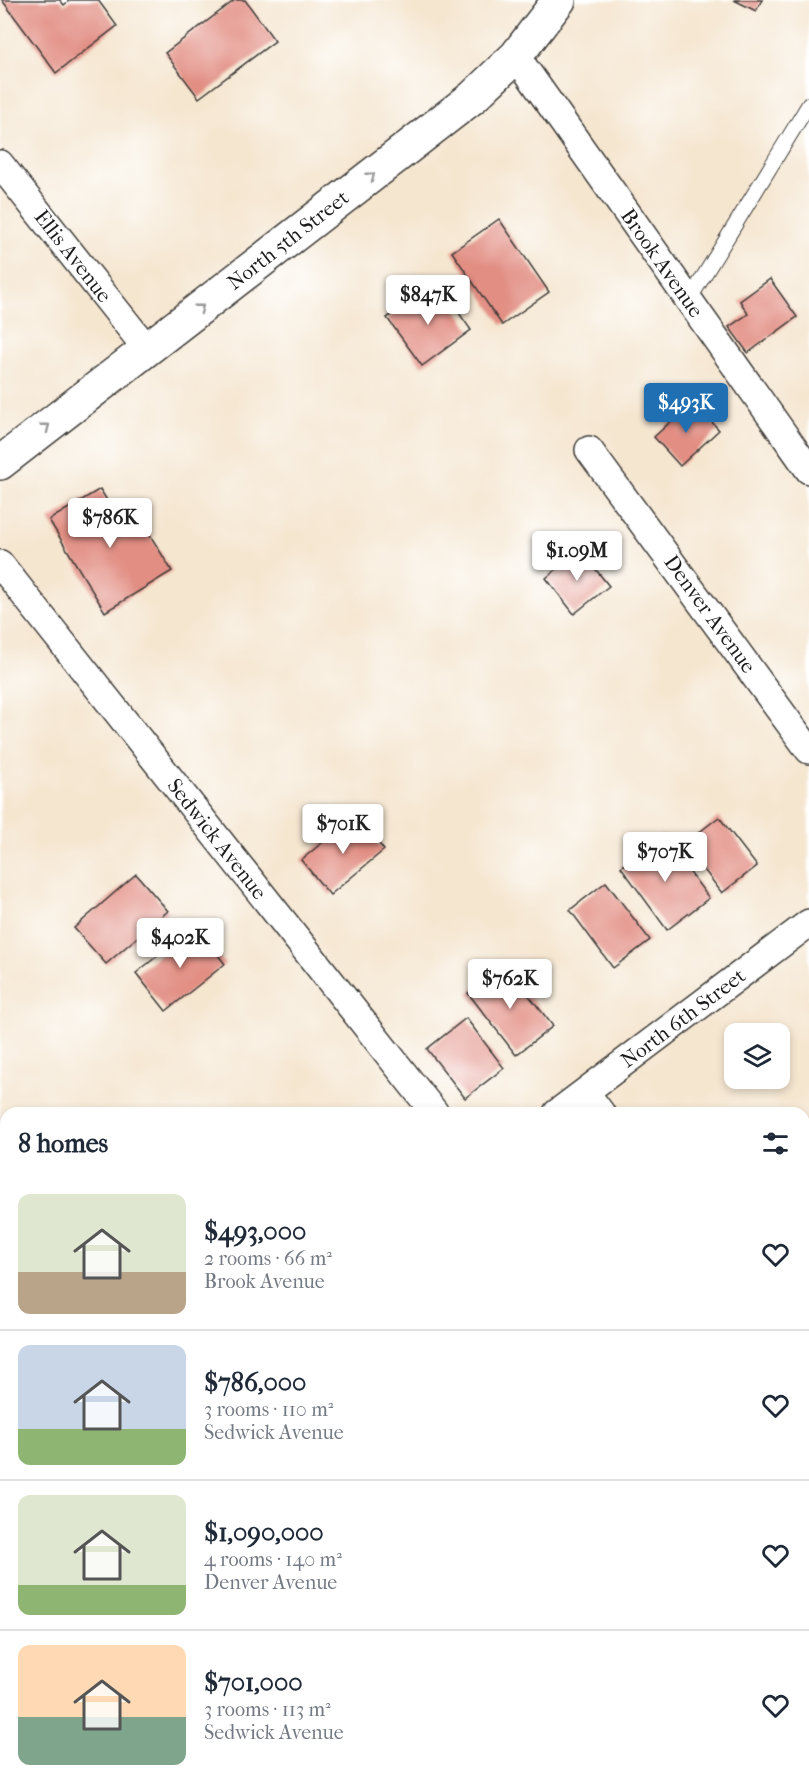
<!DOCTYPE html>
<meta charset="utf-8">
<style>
body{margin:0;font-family:"IM FELL French Canon",serif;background:#f2f2f3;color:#1f2937;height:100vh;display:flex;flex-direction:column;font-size:22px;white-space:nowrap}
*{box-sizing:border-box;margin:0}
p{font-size:20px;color:#747a83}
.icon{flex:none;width:33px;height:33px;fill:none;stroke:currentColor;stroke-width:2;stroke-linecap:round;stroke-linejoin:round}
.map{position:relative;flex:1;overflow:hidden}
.sheet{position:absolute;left:0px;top:1107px;width:810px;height:684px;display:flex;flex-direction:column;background:#fff;border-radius:18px 18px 0 0;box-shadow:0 3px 9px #0003}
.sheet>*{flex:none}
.fabs{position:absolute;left:724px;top:1023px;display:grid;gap:12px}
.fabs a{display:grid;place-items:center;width:66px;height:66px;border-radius:12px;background:#fff;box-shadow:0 3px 9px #0003;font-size:30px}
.price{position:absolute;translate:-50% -51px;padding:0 14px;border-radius:6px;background:#fff;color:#222;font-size:20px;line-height:39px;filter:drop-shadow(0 2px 3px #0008)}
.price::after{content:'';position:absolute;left:50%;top:36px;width:18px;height:14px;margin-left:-9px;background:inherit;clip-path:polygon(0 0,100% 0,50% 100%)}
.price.on{background:#1f6fb2;color:#fff}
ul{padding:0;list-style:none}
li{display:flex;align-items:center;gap:18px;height:150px;padding:0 18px}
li+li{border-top:2px solid #e0e1e3}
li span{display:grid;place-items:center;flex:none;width:168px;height:120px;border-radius:12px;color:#555}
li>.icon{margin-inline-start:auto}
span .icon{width:72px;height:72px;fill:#fffc;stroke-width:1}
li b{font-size:26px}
h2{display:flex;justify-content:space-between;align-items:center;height:72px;padding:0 18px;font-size:26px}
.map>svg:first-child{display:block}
.building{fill:#e28e83}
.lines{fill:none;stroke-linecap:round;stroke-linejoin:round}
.lane-casing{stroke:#3d3a37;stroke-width:16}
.street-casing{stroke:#3d3a37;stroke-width:30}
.secondary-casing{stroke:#3d3a37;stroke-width:36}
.lane{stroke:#fff;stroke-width:14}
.street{stroke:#fff;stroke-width:27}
.secondary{stroke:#fff;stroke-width:33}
.oneway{stroke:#999}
.labels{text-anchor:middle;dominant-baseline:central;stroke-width:4.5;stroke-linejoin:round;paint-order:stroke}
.street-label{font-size:21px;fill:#1c1c1c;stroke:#fff}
</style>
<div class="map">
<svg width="809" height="1791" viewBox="0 0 809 1791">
<rect width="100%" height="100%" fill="#fff"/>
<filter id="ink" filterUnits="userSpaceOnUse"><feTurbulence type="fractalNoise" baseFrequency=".0167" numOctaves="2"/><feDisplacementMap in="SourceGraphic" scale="12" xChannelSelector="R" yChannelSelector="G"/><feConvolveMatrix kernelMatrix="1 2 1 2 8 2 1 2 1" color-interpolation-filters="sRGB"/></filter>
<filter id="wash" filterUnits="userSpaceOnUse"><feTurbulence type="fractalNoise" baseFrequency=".008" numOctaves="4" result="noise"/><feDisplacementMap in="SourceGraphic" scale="24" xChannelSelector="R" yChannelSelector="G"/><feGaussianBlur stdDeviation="1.35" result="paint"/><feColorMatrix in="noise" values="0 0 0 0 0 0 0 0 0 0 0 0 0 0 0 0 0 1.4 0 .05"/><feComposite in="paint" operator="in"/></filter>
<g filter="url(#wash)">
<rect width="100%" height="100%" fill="#f5e6d0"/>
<g id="blocks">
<path class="building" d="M 2,0 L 60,0 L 64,5 L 70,0 L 98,0 L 117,26 L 56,73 Z
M 235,0 L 245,0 L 275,41 L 199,98 L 165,53 Z
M 734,0 L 762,0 L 756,11 Z
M 499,219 L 549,292 L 502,325 L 452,252 Z
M 770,279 L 797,317 L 748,353 L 729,327 L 748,314 L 740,301 Z
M 427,288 L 443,309 L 452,303 L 471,330 L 422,366 L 387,318 Z
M 693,401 L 719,430 L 680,466 L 654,437 Z
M 100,489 L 117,517 L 133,507 L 172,571 L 105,612 L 49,520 Z
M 580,550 L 609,586 L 574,614 L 546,578 Z
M 356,815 L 384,850 L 330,895 L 301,860 Z
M 719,817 L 757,866 L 722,893 L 684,844 Z
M 662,835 L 709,898 L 667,930 L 621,867 Z
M 136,874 L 168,911 L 106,964 L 74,928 Z
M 606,882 L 650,940 L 613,968 L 570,910 Z
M 195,926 L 225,964 L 166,1011 L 136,973 Z
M 504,964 L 553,1026 L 516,1055 L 468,993 Z
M 466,1018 L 504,1068 L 465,1098 L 427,1049 Z
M 809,1162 L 809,1227 L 804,1220 L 804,1166 Z
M 0,1446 L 6,1454 L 6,1471 L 0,1476 Z
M 0,1686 L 6,1693 L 6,1720 L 0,1725 Z
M 804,1707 L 809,1715 L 809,1775 L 804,1778 Z
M 175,1785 L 234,1785 L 239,1791 L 167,1791 Z
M 366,1785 L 416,1785 L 408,1791 L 370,1791 Z"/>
</g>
</g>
<g filter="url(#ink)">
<use href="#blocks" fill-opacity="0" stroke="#3d3a37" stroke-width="1.5"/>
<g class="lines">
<g class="lane-casing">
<path id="lane" d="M 689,300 L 809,104"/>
</g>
<g class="street-casing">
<path id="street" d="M 516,56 L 809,470
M 0,164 L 147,349
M 589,450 L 809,750
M 0,564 L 435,1113
M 585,1092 L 601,1113
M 557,1113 L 809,923
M 0,1361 L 6,1369
M 804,1399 L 809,1406
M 0,1549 L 6,1545
M 804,1600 L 809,1596
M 318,1785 L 322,1791
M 550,1791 L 558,1785"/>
</g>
<g class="secondary-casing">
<path id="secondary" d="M 0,463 L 473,97 L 516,56 L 559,0"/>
</g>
<use href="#lane" class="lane"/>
<use href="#street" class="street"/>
<use href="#secondary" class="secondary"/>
</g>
<defs><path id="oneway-chevron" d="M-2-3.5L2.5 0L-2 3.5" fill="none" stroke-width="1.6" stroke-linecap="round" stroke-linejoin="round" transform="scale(1.5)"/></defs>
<g class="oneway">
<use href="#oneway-chevron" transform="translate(371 176) rotate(-38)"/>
<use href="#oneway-chevron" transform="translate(200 308) rotate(-38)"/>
<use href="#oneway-chevron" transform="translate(46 427) rotate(-38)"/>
</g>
</g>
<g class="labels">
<g class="street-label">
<text transform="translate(288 240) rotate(-38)">North 5th Street</text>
<text transform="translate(73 256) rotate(52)">Ellis Avenue</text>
<text transform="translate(662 263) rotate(55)">Brook Avenue</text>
<text transform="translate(710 614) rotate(54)">Denver Avenue</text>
<text transform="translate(217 839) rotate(52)">Sedwick Avenue</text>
<text transform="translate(683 1018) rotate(-37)">North 6th Street</text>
</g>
</g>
</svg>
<div class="fabs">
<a><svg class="icon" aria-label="layers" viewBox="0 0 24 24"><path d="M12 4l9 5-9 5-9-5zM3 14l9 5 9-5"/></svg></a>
</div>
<b class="price" style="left:428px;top:326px">$847K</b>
<b class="price on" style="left:686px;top:434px">$493K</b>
<b class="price" style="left:110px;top:549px">$786K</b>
<b class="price" style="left:577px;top:582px">$1.09M</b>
<b class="price" style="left:343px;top:855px">$701K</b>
<b class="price" style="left:665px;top:883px">$707K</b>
<b class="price" style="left:180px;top:969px">$402K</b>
<b class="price" style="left:510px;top:1010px">$762K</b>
<section class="sheet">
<h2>8 homes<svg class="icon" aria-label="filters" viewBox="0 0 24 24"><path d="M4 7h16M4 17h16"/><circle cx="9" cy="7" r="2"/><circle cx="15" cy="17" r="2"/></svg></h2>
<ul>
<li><span style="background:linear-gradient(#dfe7d0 65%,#b9a48a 0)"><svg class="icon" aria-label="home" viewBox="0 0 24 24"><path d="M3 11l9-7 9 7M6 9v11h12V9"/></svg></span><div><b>$493,000</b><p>2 rooms · 66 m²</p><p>Brook Avenue</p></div><svg class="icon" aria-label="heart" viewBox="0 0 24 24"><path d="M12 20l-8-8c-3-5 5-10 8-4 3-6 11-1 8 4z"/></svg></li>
<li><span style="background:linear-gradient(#c9d6e8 70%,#8fb573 0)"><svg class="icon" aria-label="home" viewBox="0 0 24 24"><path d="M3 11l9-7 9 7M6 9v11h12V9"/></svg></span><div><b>$786,000</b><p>3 rooms · 110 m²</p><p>Sedwick Avenue</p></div><svg class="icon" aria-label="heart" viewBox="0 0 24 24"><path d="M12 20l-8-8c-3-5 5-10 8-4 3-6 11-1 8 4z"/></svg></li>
<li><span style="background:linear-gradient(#dfe7d0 75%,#8fb573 0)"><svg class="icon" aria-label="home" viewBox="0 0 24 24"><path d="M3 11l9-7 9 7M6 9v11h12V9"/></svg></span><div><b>$1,090,000</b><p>4 rooms · 140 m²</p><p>Denver Avenue</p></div><svg class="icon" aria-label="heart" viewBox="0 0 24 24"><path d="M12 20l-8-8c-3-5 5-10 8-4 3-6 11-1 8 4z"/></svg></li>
<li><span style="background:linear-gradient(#ffd9b3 60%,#7fa58c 0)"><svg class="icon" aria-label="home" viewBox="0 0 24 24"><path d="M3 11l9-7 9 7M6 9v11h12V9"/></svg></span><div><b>$701,000</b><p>3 rooms · 113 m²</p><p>Sedwick Avenue</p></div><svg class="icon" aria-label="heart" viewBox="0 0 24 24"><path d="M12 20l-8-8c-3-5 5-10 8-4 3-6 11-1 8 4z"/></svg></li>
</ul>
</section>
</div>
